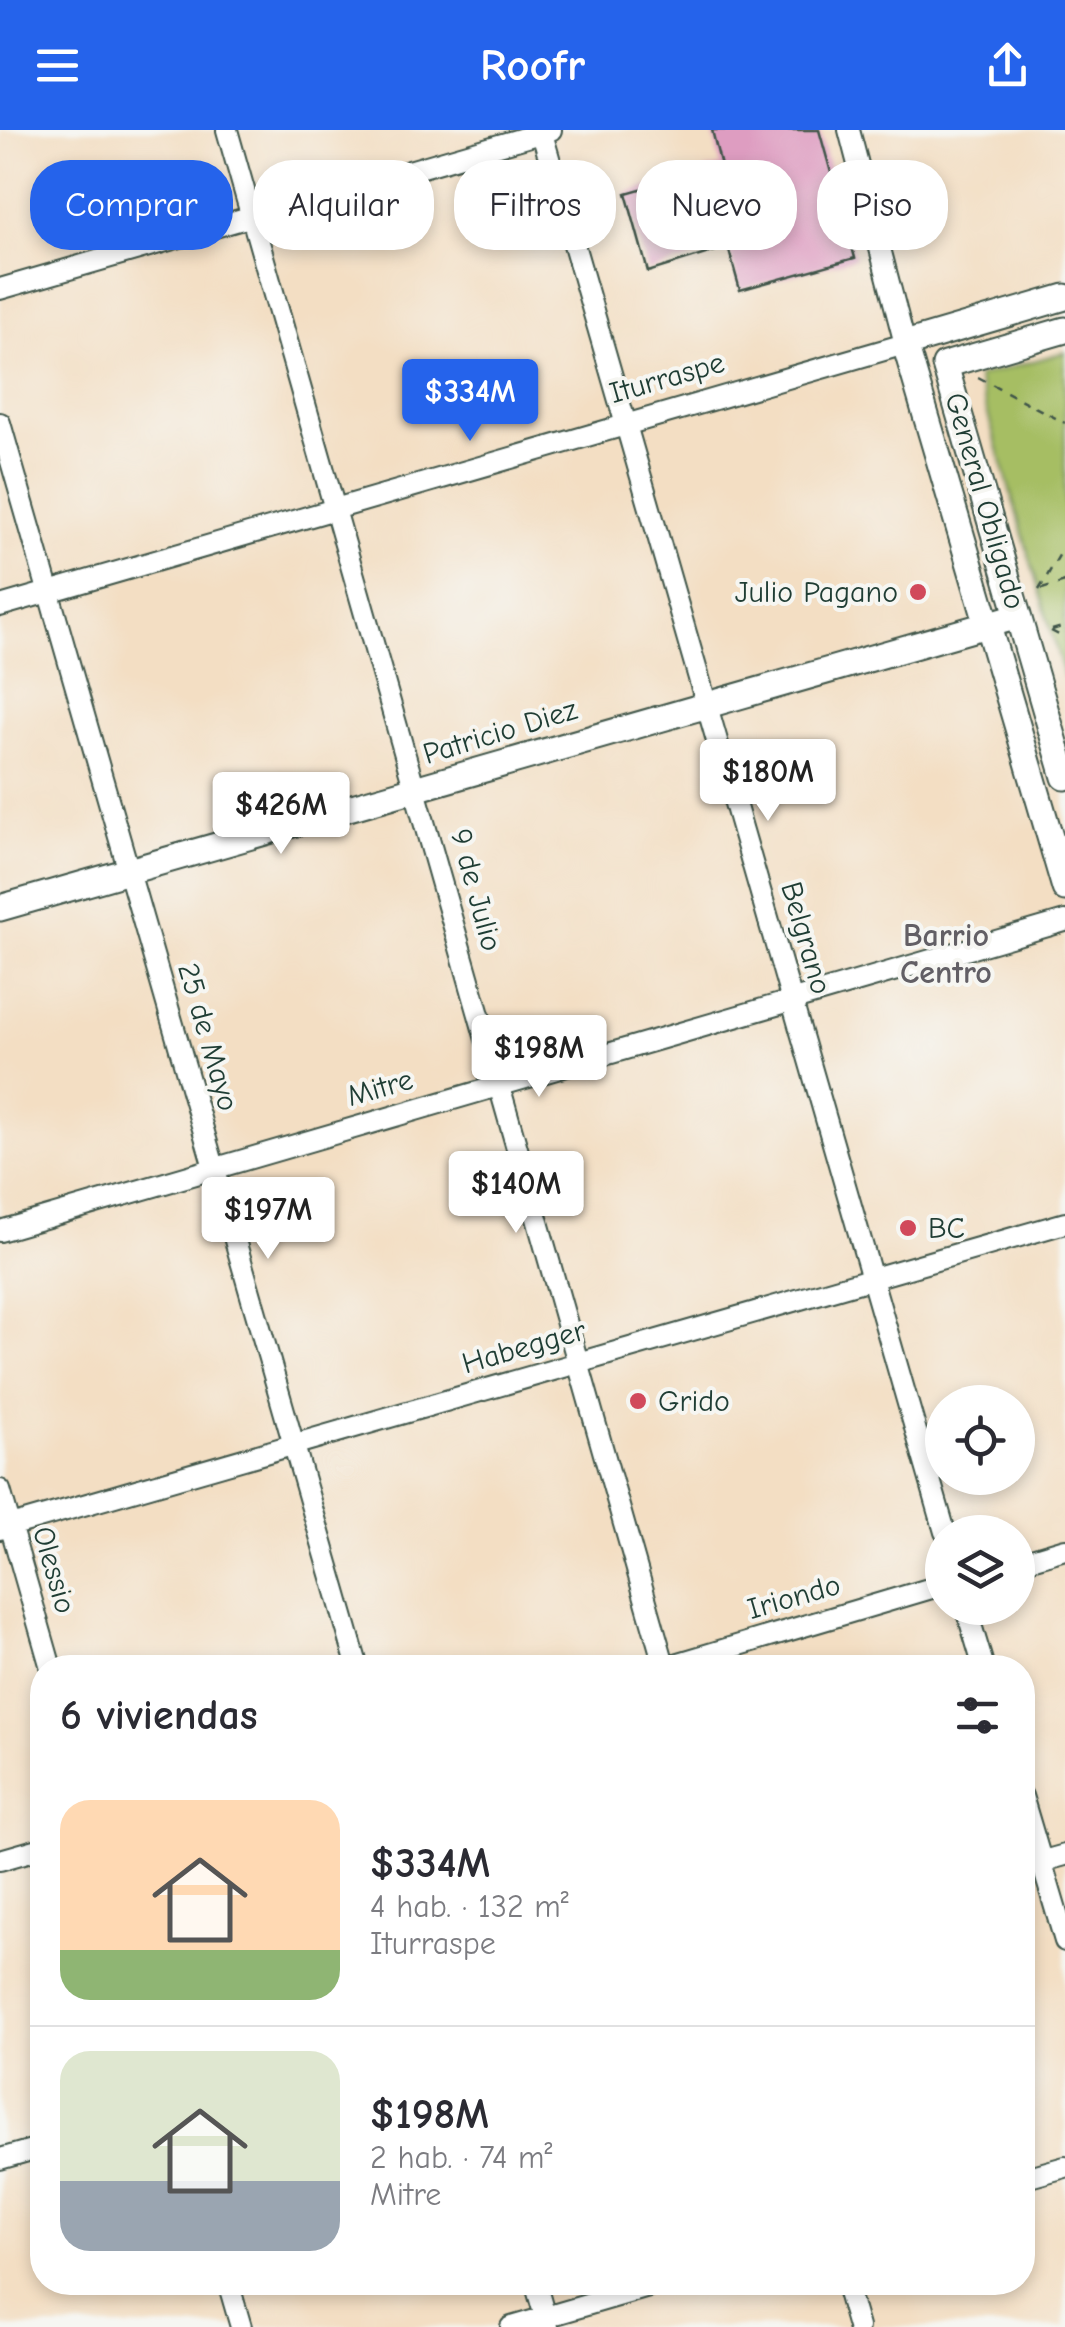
<!DOCTYPE html>
<html lang="es">
<meta charset="utf-8">
<style>
body{margin:0;font-family:"Comic Neue",sans-serif;background:#f2f2f3;color:#2b2b33;height:100vh;display:flex;flex-direction:column;font-size:38px;white-space:nowrap}
*{box-sizing:border-box;margin:0}
p{font-size:32px;color:#7c7c81}
.icon{flex:none;width:55px;height:55px;fill:none;stroke:currentColor;stroke-width:2;stroke-linecap:round;stroke-linejoin:round}
.map{position:relative;flex:1;overflow:hidden}
.details{position:absolute;left:30px;top:1525px;width:1005px;height:640px;display:flex;flex-direction:column;background:#fff;border-radius:40px;box-shadow:0 5px 15px #0003}
.details>*{flex:none}
.top-card{position:absolute;left:30px;top:30px;width:1005px;height:90px;display:flex;gap:20px}
.buttons{position:absolute;left:925px;top:1255px;display:grid;gap:20px}
.buttons a{display:grid;place-items:center;width:110px;height:110px;border-radius:50%;background:#fff;box-shadow:0 5px 15px #0003;font-size:50px}
.price{position:absolute;translate:-50% -85px;padding:0 22px;border-radius:10px;background:#fff;color:#222;font-size:32px;line-height:65px;filter:drop-shadow(0 2px 5px #0008)}
.price::after{content:'';position:absolute;left:50%;top:60px;width:30px;height:22px;margin-left:-15px;background:inherit;clip-path:polygon(0 0,100% 0,50% 100%)}
.price.active{background:#2563eb;color:#fff}
ul{padding:0;list-style:none}
li{display:flex;align-items:center;gap:30px;height:250px;padding:0 30px}
li+li{border-top:2px solid #e1e1e2}
li span{display:grid;place-items:center;flex:none;width:280px;height:200px;border-radius:30px;color:#555}
li>.icon{margin-inline-start:auto}
span .icon{width:120px;height:120px;fill:#fffc;stroke-width:1}
li b{font-size:42px}
h2{display:flex;justify-content:space-between;align-items:center;height:120px;padding:0 30px;font-size:42px}
.tag{padding:0 35px;border-radius:40px;background:#fff;box-shadow:0 5px 15px #0003;font-size:35px;line-height:90px}
.tag.active{background:#2563eb;color:#fff}
header{display:flex;justify-content:space-between;align-items:center;height:130px;padding:0 30px;background:#2563eb;color:#fff;font-size:45px;font-weight:800}
.map>svg:first-child{display:block}
.green{fill:#a6be63;stroke:#627e4c;stroke-width:2.5}
.building{fill:#de9dc1}
.lines{fill:none;stroke-linecap:round;stroke-linejoin:round}
.minor-casing{stroke:#3f5549;stroke-width:24}
.major-casing{stroke:#3f5549;stroke-width:29}
.path{stroke:#3f5549;stroke-width:2.5;stroke-dasharray:8 8;stroke-linecap:butt}
.minor{stroke:#fff;stroke-width:20}
.major{stroke:#fff;stroke-width:25}
.poi-dot{fill:#d1495b;stroke:#f6f6f2;stroke-width:4}
.labels{text-anchor:middle;dominant-baseline:central;stroke-width:8;stroke-linejoin:round;paint-order:stroke}
.street-label{font-size:30px;fill:#1f3d34;stroke:#f6f6f2}
.poi-label{font-size:30px;fill:#1f3d34;stroke:#f6f6f2;text-anchor:start}
.neighbourhood-label{font-size:32px;font-weight:bold;fill:#625f65;stroke:#f6f6f2}
</style>
<header><svg class="icon" aria-label="menu" viewBox="0 0 24 24"><path d="M4 6h16M4 12h16M4 18h16"/></svg>Roofr<svg class="icon" aria-label="share" viewBox="0 0 24 24"><path d="M12 15V3M7 8l5-5 5 5M5 13v7h14v-7"/></svg></header>
<div class="map">
<svg width="1065" height="2197" viewBox="0 0 1065 2197">
<rect width="100%" height="100%" fill="#f6f6f2"/>
<filter id="ink" filterUnits="userSpaceOnUse"><feTurbulence type="fractalNoise" baseFrequency=".01" numOctaves="2"/><feDisplacementMap in="SourceGraphic" scale="20" xChannelSelector="R" yChannelSelector="G"/><feConvolveMatrix kernelMatrix="1 2 1 2 8 2 1 2 1" color-interpolation-filters="sRGB"/></filter>
<filter id="wash" filterUnits="userSpaceOnUse"><feTurbulence type="fractalNoise" baseFrequency=".0048" numOctaves="4" result="noise"/><feDisplacementMap in="SourceGraphic" scale="40" xChannelSelector="R" yChannelSelector="G"/><feGaussianBlur stdDeviation="2.25" result="paint"/><feColorMatrix in="noise" values="0 0 0 0 0 0 0 0 0 0 0 0 0 0 0 0 0 1.4 0 .05"/><feComposite in="paint" operator="in"/></filter>
<g filter="url(#wash)">
<rect width="100%" height="100%" fill="#f3dec3"/>
<path class="green" d="M 1065,222 L 1065,549 L 977,247 Z"/>
<g id="blocks">
<path class="building" d="M 712,0 L 819,0 L 855,128 L 740,160 L 728,117 L 648,142 L 626,63 L 721,36 Z
M 217,58 L 219,72 L 196,80 L 192,66 Z"/>
</g>
</g>
<g filter="url(#ink)">
<use href="#blocks" fill-opacity="0" stroke="#3f5549" stroke-width="2.5"/>
<g class="lines">
<g class="minor-casing">
<path id="minor" d="M 227,0 L 665,1538
M 541,0 L 945,1402
M 0,159 L 551,0
M 0,293 L 358,1538
M 0,476 L 905,214 L 849,0
M 0,1101 L 1065,791
M 0,1360 L 51,1538
M 0,1399 L 1065,1093
M 1018,1433 L 1065,1419
M 966,1478 L 984,1538
M 662,1538 L 942,1455
M 1022,1666 L 1065,1811
M 0,1730 L 42,1718
M 1022,1737 L 1065,1725
M 0,2029 L 42,2017
M 1022,2049 L 1065,2037
M 228,2152 L 241,2197
M 535,2152 L 548,2197
M 845,2152 L 858,2197
M 511,2197 L 666,2152"/>
</g>
<g class="major-casing">
<path id="major" d="M 1065,167 L 905,214 L 1065,758
M 1065,200 L 945,235 L 1065,647
M 0,778 L 1018,486"/>
</g>
<path class="path" d="M 978,247 L 1065,293
M 1042,459 L 1065,452
M 1039,460 L 1065,415
M 1052,500 L 1065,496
M 1051,501 L 1065,508"/>
<use href="#minor" class="minor"/>
<use href="#major" class="major"/>
</g>
</g>
<g class="poi-dot">
<circle cx="918" cy="462" r="10"/>
<circle cx="908" cy="1098" r="10"/>
<circle cx="638" cy="1271" r="10"/>
</g>
<g class="labels">
<g class="street-label">
<text transform="translate(667 248) rotate(-16)">Iturraspe</text>
<text transform="translate(985 371) rotate(74)">General Obligado</text>
<text transform="translate(500 602) rotate(-17)">Patricio Diez</text>
<text transform="translate(476 760) rotate(75)">9 de Julio</text>
<text transform="translate(806 808) rotate(74)">Belgrano</text>
<text transform="translate(208 907) rotate(74)">25 de Mayo</text>
<text transform="translate(380 958) rotate(-16)">Mitre</text>
<text transform="translate(524 1217) rotate(-16)">Habegger</text>
<text transform="translate(54 1440) rotate(74)">Olessio</text>
<text transform="translate(794 1467) rotate(-16)">Iriondo</text>
</g>
<g class="poi-label">
<text x="898" y="462" text-anchor="end">Julio Pagano</text>
<text x="928" y="1098">BC</text>
<text x="658" y="1271">Grido</text>
</g>
<g class="neighbourhood-label">
<text x="946" y="805">Barrio<tspan x="946" dy="37">Centro</tspan></text>
</g>
</g>
</svg>
<div class="buttons">
<a><svg class="icon" aria-label="locate" viewBox="0 0 24 24"><circle cx="12" cy="12" r="6"/><path d="M12 2v4M12 18v4M2 12h4M18 12h4"/></svg></a>
<a><svg class="icon" aria-label="layers" viewBox="0 0 24 24"><path d="M12 4l9 5-9 5-9-5zM3 14l9 5 9-5"/></svg></a>
</div>
<b class="price active" style="left:470px;top:314px">$334M</b>
<b class="price" style="left:768px;top:694px">$180M</b>
<b class="price" style="left:281px;top:727px">$426M</b>
<b class="price" style="left:539px;top:970px">$198M</b>
<b class="price" style="left:516px;top:1106px">$140M</b>
<b class="price" style="left:268px;top:1132px">$197M</b>
<div class="top-card">
<a class="tag active">Comprar</a>
<a class="tag">Alquilar</a>
<a class="tag">Filtros</a>
<a class="tag">Nuevo</a>
<a class="tag">Piso</a>
</div>
<section class="details">
<h2>6 viviendas<svg class="icon" aria-label="filters" viewBox="0 0 24 24"><path d="M4 7h16M4 17h16"/><circle cx="9" cy="7" r="2"/><circle cx="15" cy="17" r="2"/></svg></h2>
<ul>
<li><span style="background:linear-gradient(#ffd9b3 75%,#8fb573 0)"><svg class="icon" aria-label="home" viewBox="0 0 24 24"><path d="M3 11l9-7 9 7M6 9v11h12V9"/></svg></span><div><b>$334M</b><p>4 hab. · 132 m²</p><p>Iturraspe</p></div></li>
<li><span style="background:linear-gradient(#dfe7d0 65%,#9aa5b1 0)"><svg class="icon" aria-label="home" viewBox="0 0 24 24"><path d="M3 11l9-7 9 7M6 9v11h12V9"/></svg></span><div><b>$198M</b><p>2 hab. · 74 m²</p><p>Mitre</p></div></li>
</ul>
</section>
</div>
